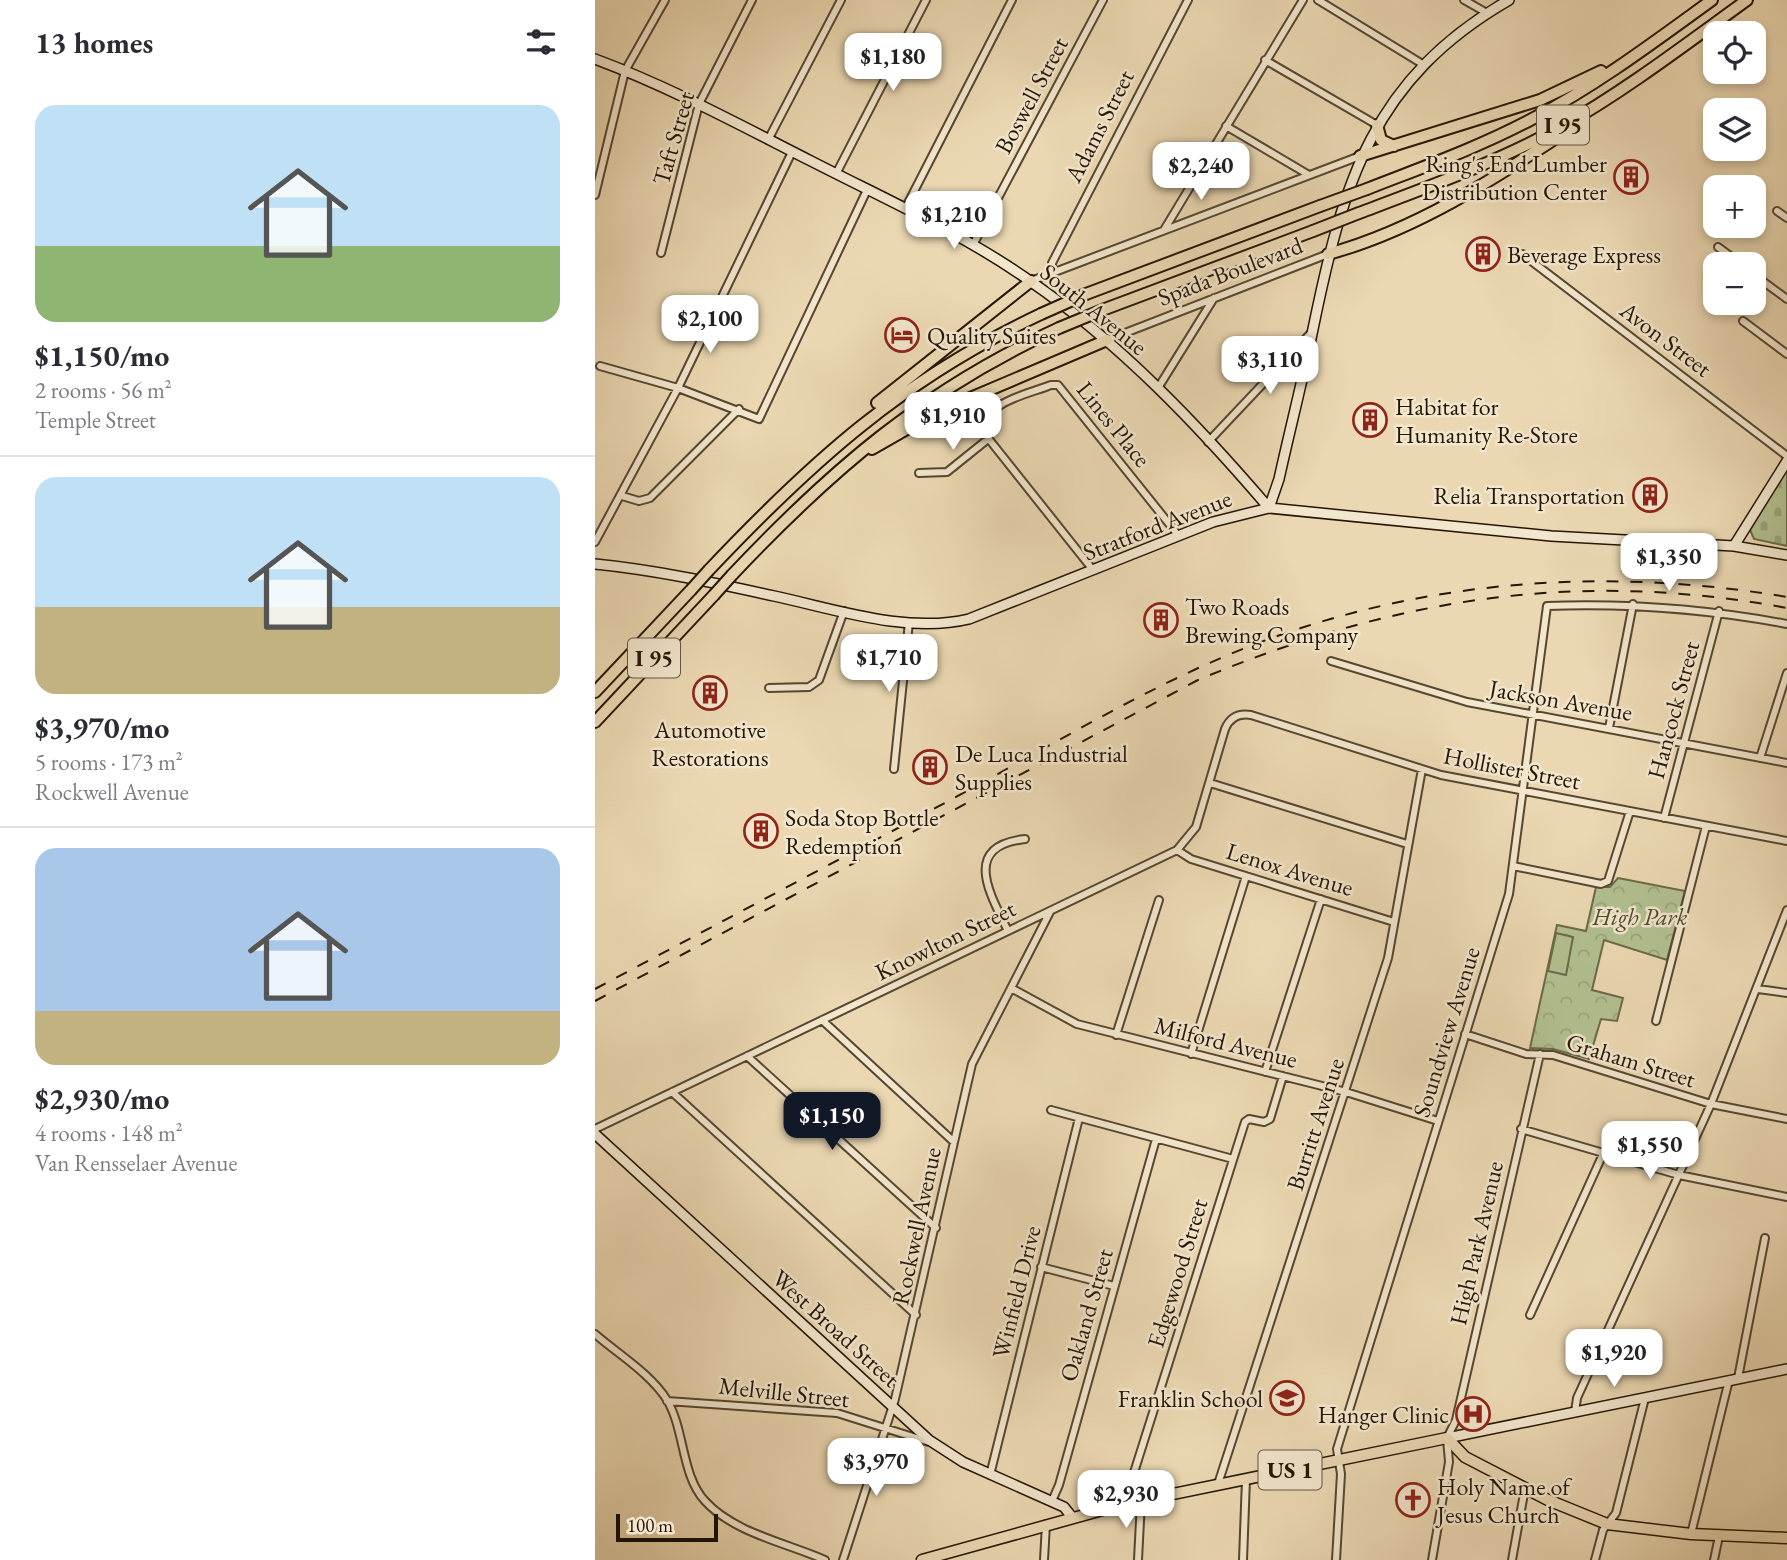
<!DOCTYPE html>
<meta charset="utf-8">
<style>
body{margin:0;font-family:"EB Garamond",serif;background:#f2f2f3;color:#2b2b33;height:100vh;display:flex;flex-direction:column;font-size:26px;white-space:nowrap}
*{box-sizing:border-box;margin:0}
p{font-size:23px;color:#7c7c81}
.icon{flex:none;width:38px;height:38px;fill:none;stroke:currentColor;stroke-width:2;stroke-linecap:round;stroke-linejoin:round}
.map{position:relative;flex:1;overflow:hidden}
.sheet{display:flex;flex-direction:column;background:#fff;width:595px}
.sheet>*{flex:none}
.tools{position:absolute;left:1108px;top:21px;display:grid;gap:14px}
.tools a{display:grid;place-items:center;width:63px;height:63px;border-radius:14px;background:#fff;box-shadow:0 4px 10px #0003;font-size:35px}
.scale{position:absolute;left:21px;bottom:18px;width:102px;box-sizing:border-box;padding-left:7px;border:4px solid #231504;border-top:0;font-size:19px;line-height:24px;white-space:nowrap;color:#231504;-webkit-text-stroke:5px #f2e6cd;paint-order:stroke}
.price{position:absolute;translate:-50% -60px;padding:0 16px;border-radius:14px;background:#fff;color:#222;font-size:23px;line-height:46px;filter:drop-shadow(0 2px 4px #0008)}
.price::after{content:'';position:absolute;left:50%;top:42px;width:21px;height:16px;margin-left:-10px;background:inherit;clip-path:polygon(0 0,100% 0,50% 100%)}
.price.current{background:#111827;color:#fff}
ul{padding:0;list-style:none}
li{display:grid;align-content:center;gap:14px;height:371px;padding:0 35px}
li+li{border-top:2px solid #e1e1e2}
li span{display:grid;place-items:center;height:217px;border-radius:21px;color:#555}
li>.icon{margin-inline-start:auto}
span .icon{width:126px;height:126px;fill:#fffc;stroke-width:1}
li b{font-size:30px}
h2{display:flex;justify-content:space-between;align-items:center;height:84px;padding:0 35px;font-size:30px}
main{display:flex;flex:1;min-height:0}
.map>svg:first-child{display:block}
.cemetery{fill:url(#cemetery-stones);stroke:#6a6a4a;stroke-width:2}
.park{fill:url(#park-crowns);stroke:#6a6a4a;stroke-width:2}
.pitch{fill:#b2c090;stroke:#6a6a4a;stroke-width:2}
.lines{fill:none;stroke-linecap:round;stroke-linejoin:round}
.street-casing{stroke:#554630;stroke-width:10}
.secondary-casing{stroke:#231504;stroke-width:12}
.primary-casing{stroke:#231504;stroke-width:13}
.highway-casing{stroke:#231504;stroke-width:14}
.street{stroke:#f2e6cd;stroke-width:6}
.secondary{stroke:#f2e6cd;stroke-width:9}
.primary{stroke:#ebd8b2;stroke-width:10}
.highway{stroke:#ebd8b2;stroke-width:10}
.rail{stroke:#231504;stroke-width:2;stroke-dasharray:12 12;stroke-linecap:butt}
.highway-bridge-casing{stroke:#231504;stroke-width:14;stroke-linecap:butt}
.highway-bridge{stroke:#ebd8b2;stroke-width:10}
.labels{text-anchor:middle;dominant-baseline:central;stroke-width:5;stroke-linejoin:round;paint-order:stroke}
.shield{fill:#f2e6cd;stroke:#615440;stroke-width:2}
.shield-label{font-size:23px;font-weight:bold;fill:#231504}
.street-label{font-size:24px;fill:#231504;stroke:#f2e6cd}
.poi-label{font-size:24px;fill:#231504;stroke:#f2e6cd;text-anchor:start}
.park-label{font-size:24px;font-style:italic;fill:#4e482e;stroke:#f2e6cd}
</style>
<main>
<section class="sheet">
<h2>13 homes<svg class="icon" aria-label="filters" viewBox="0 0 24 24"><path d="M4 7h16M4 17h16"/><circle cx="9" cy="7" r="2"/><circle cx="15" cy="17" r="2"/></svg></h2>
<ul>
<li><span style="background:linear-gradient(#bfe0f5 65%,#8fb573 0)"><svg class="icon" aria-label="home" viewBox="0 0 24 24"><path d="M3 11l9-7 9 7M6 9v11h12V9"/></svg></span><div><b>$1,150/mo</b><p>2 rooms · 56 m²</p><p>Temple Street</p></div></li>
<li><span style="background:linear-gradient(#bfe0f5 60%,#c2b280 0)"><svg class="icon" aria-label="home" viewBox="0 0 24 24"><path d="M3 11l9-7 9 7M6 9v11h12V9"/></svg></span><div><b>$3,970/mo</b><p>5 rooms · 173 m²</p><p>Rockwell Avenue</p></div></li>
<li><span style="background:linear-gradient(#a9c7e8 75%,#c2b280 0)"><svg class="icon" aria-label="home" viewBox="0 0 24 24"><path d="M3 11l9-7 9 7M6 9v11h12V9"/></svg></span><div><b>$2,930/mo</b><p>4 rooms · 148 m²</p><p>Van Rensselaer Avenue</p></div></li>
</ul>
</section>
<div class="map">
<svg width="1192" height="1560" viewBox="0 0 1192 1560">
<defs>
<pattern id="cemetery-stones" width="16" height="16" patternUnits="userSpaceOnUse" patternTransform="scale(1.75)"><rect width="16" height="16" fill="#b2c090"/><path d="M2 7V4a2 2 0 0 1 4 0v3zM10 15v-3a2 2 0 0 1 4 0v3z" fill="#99a47b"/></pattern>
<pattern id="park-crowns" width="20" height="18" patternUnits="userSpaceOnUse" patternTransform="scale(1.75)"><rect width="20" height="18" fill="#b2c090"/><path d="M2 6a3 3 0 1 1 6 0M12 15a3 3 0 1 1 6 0" fill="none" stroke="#99a47b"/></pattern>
</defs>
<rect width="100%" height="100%" fill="#ebd8b2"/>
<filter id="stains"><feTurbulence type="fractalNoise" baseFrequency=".00286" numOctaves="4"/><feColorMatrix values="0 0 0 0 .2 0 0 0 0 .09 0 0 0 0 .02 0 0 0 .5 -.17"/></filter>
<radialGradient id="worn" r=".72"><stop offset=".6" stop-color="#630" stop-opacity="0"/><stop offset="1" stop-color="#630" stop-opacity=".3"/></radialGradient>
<path class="cemetery" d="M 1192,468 L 1192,546 L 1159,539 L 1155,530 Z"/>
<path class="park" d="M 1023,878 L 1090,891 L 1072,960 L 1009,940 L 997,990 L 1028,998 L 1022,1021 L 1006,1019 L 994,1059 L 958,1049 L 935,1048 L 962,925 L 991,931 L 1001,887 L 1015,887 Z"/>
<path class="pitch" d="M 961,933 L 978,937 L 971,975 L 953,971 Z"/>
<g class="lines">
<g class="street-casing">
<path id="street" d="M 723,0 L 829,65
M 869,0 L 892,13
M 670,60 L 782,125
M 631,126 L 714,175
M 173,140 L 246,0
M 241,174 L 331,0
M 0,195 L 30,71 L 70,0
M 310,209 L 417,0
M 1182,211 L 1192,218
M 569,230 L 708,0
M 378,245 L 508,0
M 1123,247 L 1146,264
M 66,253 L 104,104 L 157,0
M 927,254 L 1192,456
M 457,273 L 457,263 L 593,0
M 1158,274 L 1192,299
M 436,281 L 765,156
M 1148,321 L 1192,354
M 512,340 L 733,254
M 5,366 L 83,388 L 164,419 L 272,190
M 563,388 L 619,298
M 613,442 L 715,334
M 324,473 L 352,472 L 393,439
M 27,496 L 44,501 L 55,498 L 144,409
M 0,542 L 83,388 L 197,152
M 498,570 L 389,433 C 389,401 431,395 456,385 L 463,385 L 583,535
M 736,661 L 872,702 L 1192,763
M 174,688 L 214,687 L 224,680 L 249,611
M 1014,728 L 1038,604
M 1165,758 L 1192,673
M 299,769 L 314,622
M 615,783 L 812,844
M 1069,818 L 1124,611
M 582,850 L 596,859 L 799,922
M 918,866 L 1006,884 L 1013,881 L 1035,811
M 413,931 C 395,894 366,846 430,839
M 416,988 L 482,1024 L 751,1092 L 843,1121
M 1163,989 L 1192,993
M 227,1020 L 359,1142
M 1061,1021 L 1111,826
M 870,1034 L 931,1054 L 958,1055 L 1116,1104 L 1192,1119
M 521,1035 L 564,900
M 596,1054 L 651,876
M 152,1056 L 341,1228
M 670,1072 L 726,899
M 77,1092 L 321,1315
M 456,1110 L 638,1159
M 0,1129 L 582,850 L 601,827 L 630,729 C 635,717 644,713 656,715 L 846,775 L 1192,841
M 926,1129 L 1084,1175 L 1192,1197
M 446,1267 L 519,1286
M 935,1315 L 1008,1154
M 0,1334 C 23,1354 56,1374 72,1400 C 90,1430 86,1475 110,1501 C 139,1533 192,1543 230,1560
M 1143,1378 L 1170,1238
M 72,1401 L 242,1413 L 334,1442
M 980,1412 L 982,1398 L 1116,1104 L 1192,910
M 395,1475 L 484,1118
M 623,1484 L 793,958 L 827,769
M 457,1501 L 464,1485 L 561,1139
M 529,1504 L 650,1122 L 654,1119 L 669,1122 L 675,1119 L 688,1076
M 1096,1534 L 1134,1380
M 248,1560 L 300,1399 L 377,1064 L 455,912
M 449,1560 L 451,1524
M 543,1560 L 546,1501
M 648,1560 L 651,1479
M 741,1560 L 746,1474 L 742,1449 L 914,894 L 952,606 C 1034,603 1112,609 1192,624
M 837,1560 L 854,1462 L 852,1438 L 861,1420 L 945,1054
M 917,1560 L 930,1488
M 1000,1560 L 1008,1530 L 1021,1513 L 1050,1398
M 1119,1560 L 1124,1536"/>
</g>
<g class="secondary-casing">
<path id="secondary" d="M 0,59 C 75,87 145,125 216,161 C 290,199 367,233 435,281 C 525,343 603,425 674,508 L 684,479 C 695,429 708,379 718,329 C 748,183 777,79 914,0
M 1139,546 L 1192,461
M 0,564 C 61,570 120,583 179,596 C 240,609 312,634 374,619 L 618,522 L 674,508 L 956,536 L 1139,546 L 1192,555
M 0,1134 L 334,1440 L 368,1462 L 469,1507 L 477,1517
M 852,1438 L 1192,1369"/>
</g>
<g class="primary-casing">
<path id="primary" d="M 327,1560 L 529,1504 L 852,1438 L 870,1457 L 953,1500 L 1012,1524 L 1096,1534 L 1192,1538"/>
</g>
<g class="highway-casing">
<path id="highway" d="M 782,125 L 786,140 L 799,146
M 765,156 L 945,100 L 1006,71
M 772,189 C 828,167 885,147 939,118 C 1002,85 1059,42 1117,0
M 764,213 C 833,187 902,162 966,127 C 1031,90 1091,44 1152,0
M 733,254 C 821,230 899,179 975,129
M 491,294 L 725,206
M 510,309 L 718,231
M 282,403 L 436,281
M 277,449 L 340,413 L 512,340
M 114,570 C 217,461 308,379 446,314
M 137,575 C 238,468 329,390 464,328
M 0,692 L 96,590
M 0,722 L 119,595"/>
</g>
<use href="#street" class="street"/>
<use href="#secondary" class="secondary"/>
<use href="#primary" class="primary"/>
<use href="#highway" class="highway"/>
<path class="rail" d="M 0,989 C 120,925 240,862 359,798 C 439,755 517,708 599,670 C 786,583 990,563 1192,597
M 0,1001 L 603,680 C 799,598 982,569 1192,608"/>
<g class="highway-bridge-casing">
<path id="highway-bridge" d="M 725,206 L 772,189
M 718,231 L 764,213
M 446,314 L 491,294
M 464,328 L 510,309
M 96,590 L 114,570
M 119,595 L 137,575"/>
</g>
<use href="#highway-bridge" class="highway-bridge"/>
</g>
<defs>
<g id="building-ring" transform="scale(1.75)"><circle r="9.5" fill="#f2e6cd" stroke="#8f2418" stroke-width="1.5"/><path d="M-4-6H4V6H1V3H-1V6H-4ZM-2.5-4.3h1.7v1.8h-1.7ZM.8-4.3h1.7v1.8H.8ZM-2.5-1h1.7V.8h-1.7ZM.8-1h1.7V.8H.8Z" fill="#8f2418"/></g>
<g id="hotel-ring" transform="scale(1.75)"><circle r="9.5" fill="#f2e6cd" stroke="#8f2418" stroke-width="1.5"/><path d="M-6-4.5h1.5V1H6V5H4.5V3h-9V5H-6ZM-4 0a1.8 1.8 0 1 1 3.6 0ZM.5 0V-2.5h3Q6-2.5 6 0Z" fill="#8f2418"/></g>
<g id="school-ring" transform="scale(1.75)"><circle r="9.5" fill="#f2e6cd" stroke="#8f2418" stroke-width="1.5"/><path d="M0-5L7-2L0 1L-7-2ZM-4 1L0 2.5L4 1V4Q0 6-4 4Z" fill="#8f2418"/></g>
<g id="hospital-ring" transform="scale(1.75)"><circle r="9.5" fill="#f2e6cd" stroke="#8f2418" stroke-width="1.5"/><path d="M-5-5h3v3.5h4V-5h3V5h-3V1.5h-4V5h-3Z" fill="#8f2418"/></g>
<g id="church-ring" transform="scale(1.75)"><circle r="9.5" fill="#f2e6cd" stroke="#8f2418" stroke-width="1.5"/><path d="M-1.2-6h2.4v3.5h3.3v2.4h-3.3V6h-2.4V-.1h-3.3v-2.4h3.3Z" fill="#8f2418"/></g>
</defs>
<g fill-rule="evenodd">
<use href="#building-ring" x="1036" y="177"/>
<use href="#building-ring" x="888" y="254"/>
<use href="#hotel-ring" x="307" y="335"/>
<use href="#building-ring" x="775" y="420"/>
<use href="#building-ring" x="1055" y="495"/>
<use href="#building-ring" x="566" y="620"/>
<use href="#building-ring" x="115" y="693"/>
<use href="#building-ring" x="335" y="767"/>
<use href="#building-ring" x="166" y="831"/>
<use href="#school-ring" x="692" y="1398"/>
<use href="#hospital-ring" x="878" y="1414"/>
<use href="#church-ring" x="818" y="1500"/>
</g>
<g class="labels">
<g class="shield">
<rect x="942" y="105.5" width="52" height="39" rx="5"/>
<rect x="33" y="638.5" width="52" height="39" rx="5"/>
<rect x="663.5" y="1450.5" width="63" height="39" rx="5"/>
</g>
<g class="shield-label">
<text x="968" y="125">I 95</text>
<text x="59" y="658">I 95</text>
<text x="695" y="1470">US 1</text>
</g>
<g class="street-label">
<text transform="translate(436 95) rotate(-62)">Boswell Street</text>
<text transform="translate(504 126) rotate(-63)">Adams Street</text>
<text transform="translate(78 138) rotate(-74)">Taft Street</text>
<text transform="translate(635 271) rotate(-21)">Spada Boulevard</text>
<text transform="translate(499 309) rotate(39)">South Avenue</text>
<text transform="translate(1071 339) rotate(37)">Avon Street</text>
<text transform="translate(519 424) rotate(51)">Lines Place</text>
<text transform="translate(562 525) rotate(-21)">Stratford Avenue</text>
<text transform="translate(966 700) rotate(10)">Jackson Avenue</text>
<text transform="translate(1078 710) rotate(-75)">Hancock Street</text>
<text transform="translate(917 768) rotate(11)">Hollister Street</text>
<text transform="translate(695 869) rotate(17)">Lenox Avenue</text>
<text transform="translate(350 940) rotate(-26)">Knowlton Street</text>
<text transform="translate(851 1032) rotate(-73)">Soundview Avenue</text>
<text transform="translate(631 1042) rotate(14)">Milford Avenue</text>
<text transform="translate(1036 1060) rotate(17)">Graham Street</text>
<text transform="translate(720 1124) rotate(-72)">Burritt Avenue</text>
<text transform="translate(321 1226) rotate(-78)">Rockwell Avenue</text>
<text transform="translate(881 1243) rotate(-77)">High Park Avenue</text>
<text transform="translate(582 1273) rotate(-73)">Edgewood Street</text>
<text transform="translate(421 1292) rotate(-76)">Winfield Drive</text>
<text transform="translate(491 1315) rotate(-74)">Oakland Street</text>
<text transform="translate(241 1328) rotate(42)">West Broad Street</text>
<text transform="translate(189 1392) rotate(6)">Melville Street</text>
</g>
<g class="poi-label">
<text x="1012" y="163" text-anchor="end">Ring's End Lumber<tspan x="1012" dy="28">Distribution Center</tspan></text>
<text x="912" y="254">Beverage Express</text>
<text x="332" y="335">Quality Suites</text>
<text x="800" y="406">Habitat for<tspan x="800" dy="28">Humanity Re-Store</tspan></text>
<text x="1030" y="495" text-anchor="end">Relia Transportation</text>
<text x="590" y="606">Two Roads<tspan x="590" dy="28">Brewing Company</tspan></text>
<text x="115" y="729" text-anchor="middle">Automotive<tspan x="115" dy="28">Restorations</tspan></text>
<text x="360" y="753">De Luca Industrial<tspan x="360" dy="28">Supplies</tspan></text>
<text x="190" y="817">Soda Stop Bottle<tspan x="190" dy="28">Redemption</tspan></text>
<text x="668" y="1398" text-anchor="end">Franklin School</text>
<text x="854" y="1414" text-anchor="end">Hanger Clinic</text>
<text x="842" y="1486">Holy Name of<tspan x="842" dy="28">Jesus Church</tspan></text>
</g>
<g class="park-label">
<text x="1045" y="916">High Park</text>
</g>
</g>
<rect width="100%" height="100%" filter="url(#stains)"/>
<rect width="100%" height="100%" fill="url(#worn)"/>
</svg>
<div class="tools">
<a><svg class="icon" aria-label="locate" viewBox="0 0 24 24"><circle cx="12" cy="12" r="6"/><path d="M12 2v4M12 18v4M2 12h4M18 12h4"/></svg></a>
<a><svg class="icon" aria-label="layers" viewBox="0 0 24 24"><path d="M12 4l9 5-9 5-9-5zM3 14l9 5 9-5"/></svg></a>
<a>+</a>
<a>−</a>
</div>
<div class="scale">100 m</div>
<b class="price" style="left:298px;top:93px">$1,180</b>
<b class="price" style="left:606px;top:202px">$2,240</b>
<b class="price" style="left:359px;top:251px">$1,210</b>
<b class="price" style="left:115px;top:355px">$2,100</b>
<b class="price" style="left:675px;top:396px">$3,110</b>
<b class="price" style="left:358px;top:452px">$1,910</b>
<b class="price" style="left:1074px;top:593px">$1,350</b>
<b class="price" style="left:294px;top:694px">$1,710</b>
<b class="price current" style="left:237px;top:1152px">$1,150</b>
<b class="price" style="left:1055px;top:1181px">$1,550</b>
<b class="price" style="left:1019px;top:1389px">$1,920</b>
<b class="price" style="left:281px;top:1498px">$3,970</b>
<b class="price" style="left:531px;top:1530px">$2,930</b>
</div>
</main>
